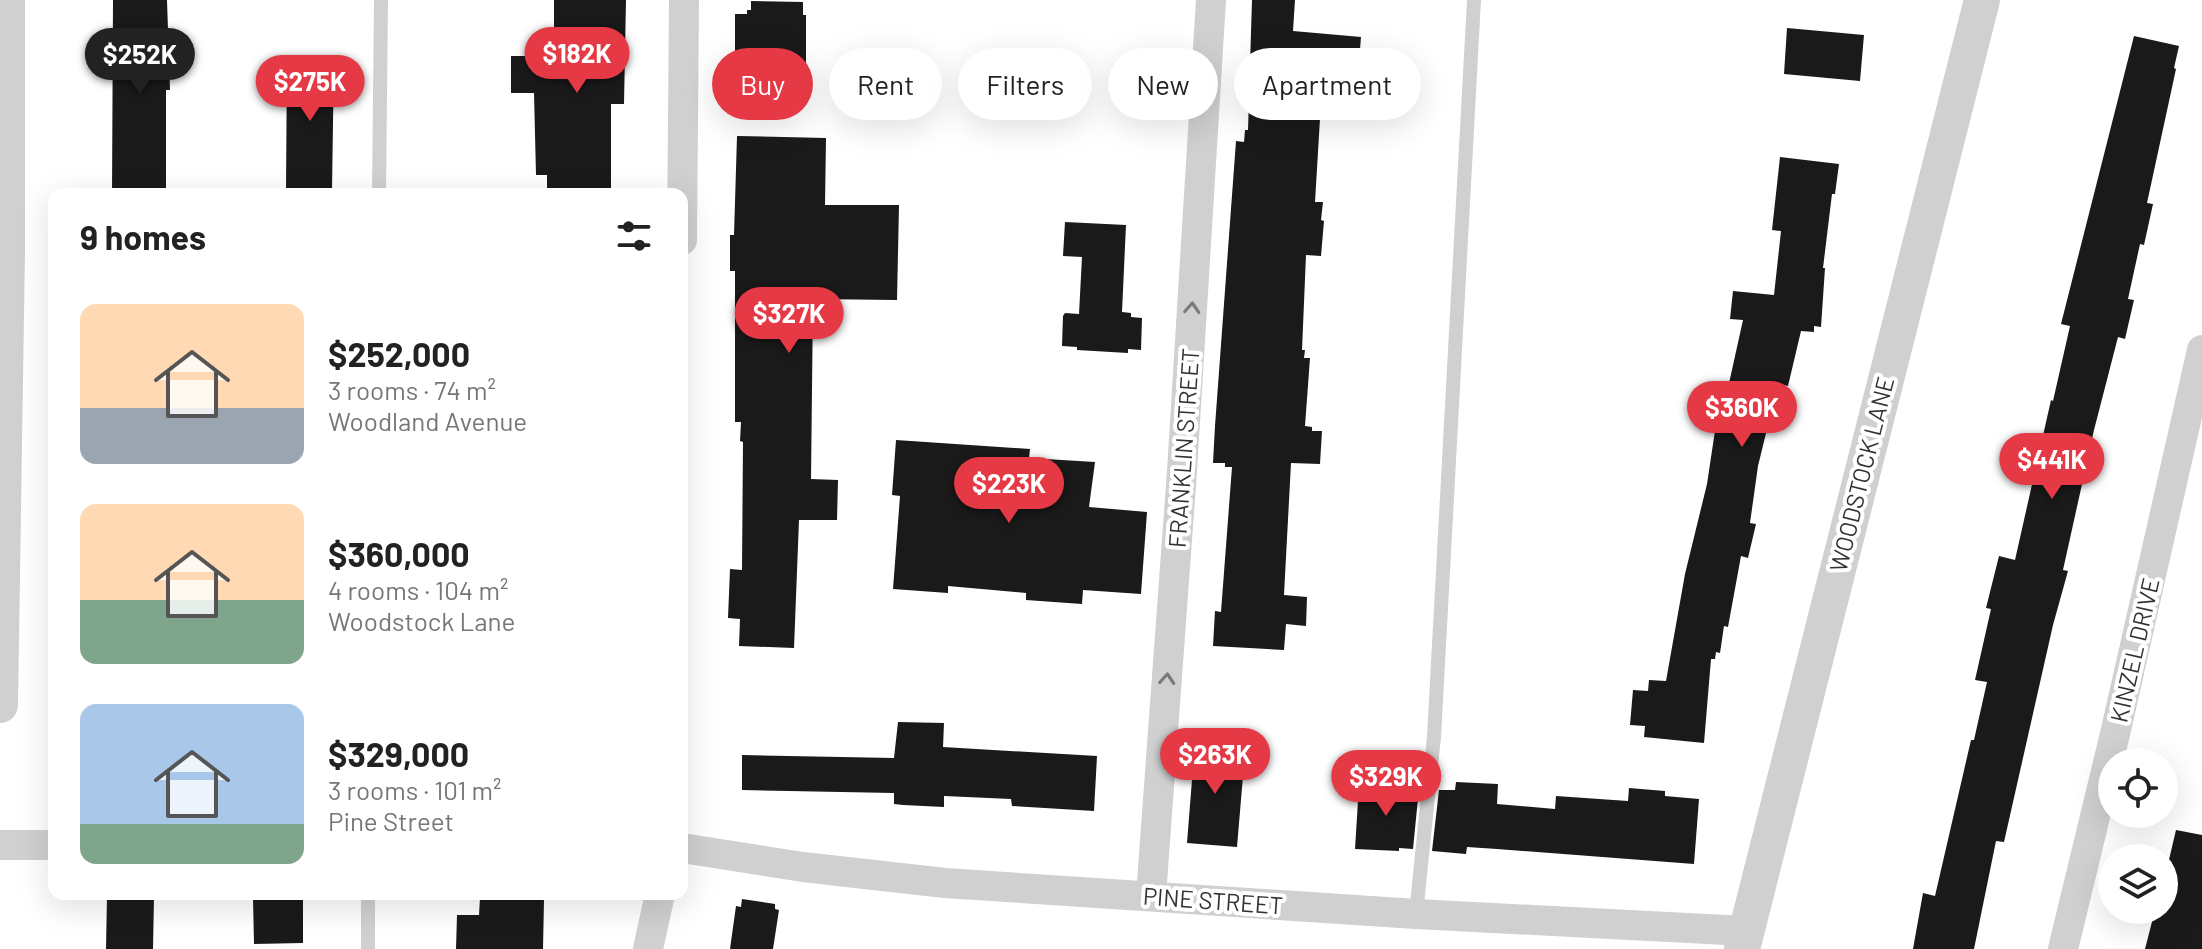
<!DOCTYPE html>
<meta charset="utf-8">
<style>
body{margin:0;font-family:Barlow,sans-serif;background:#f6f6f6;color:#222;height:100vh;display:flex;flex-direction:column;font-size:30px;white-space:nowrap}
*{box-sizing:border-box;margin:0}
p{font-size:26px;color:#767676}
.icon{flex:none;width:44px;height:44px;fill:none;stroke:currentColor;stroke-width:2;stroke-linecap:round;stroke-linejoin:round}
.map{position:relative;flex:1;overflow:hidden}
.drawer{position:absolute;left:48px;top:188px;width:640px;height:712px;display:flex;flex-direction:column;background:#fff;border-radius:16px;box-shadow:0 8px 32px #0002}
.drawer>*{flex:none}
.banner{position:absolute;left:712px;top:48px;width:760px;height:72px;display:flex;gap:16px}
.controls{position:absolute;left:2098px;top:748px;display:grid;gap:16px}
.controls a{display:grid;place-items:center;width:80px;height:80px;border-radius:50%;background:#fff;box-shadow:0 8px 32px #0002;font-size:40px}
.price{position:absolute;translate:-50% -68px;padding:0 18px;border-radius:28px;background:#e63946;color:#fff;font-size:26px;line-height:52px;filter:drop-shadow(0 2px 4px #0008)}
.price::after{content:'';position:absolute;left:50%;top:48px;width:24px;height:18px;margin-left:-12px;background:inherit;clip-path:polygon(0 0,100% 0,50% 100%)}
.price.on{background:#222;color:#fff}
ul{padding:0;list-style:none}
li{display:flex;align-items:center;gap:24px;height:200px;padding:0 32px}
li span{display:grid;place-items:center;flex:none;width:224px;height:160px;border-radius:16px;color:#555}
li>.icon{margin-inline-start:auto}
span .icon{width:96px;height:96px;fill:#fffc;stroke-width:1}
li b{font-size:34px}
h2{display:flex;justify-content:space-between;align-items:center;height:96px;padding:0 32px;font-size:34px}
.pill{padding:0 28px;border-radius:36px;background:#fff;box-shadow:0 8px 32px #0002;font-size:28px;line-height:72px}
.pill.on{background:#e63946;color:#fff}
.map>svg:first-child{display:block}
.building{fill:#1a1a1a}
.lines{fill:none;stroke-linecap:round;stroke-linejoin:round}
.service{stroke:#d0d0d0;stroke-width:14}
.minor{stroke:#d0d0d0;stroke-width:30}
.tertiary{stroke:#d0d0d0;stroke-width:36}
.oneway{stroke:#7a7a7a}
.labels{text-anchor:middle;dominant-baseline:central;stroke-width:8;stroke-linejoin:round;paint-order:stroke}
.street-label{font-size:24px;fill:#333;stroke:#fff}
</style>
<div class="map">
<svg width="2202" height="949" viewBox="0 0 2202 949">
<rect width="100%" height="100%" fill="#fff"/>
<path class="building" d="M 113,0 L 167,0 L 170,90 L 166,90 L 166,194 L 112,194 Z
M 554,0 L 626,0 L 624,104 L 611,104 L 611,194 L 547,194 L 547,175 L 536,175 L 534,93 L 511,93 L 511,56 L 554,56 Z
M 1252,0 L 1295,0 L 1293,31 L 1361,37 L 1356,99 L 1343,99 L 1343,102 L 1321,102 L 1315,202 L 1323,202 L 1321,220 L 1324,221 L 1321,256 L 1306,255 L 1302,350 L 1305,350 L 1304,358 L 1310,358 L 1305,426 L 1312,427 L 1312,431 L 1322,431 L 1320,464 L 1291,463 L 1284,595 L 1307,597 L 1306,626 L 1286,624 L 1284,650 L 1213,646 L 1215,611 L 1221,612 L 1232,467 L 1225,467 L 1225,463 L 1213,463 L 1215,426 L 1236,141 L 1244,142 L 1245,130 L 1248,130 Z
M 751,1 L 803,2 L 803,15 L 806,15 L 806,64 L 787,64 L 788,69 L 750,68 L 750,63 L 735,63 L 735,14 L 747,14 L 747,10 L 751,10 Z
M 1787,28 L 1864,35 L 1860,81 L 1784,74 Z
M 2134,36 L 2179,46 L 2174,68 L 2176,69 L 2147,203 L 2153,204 L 2144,245 L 2140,244 L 2128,299 L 2134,300 L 2125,339 L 2118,337 L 2094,430 L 2063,570 L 2068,571 L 2053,625 L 2004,842 L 1996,841 L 1974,949 L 1913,949 L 1923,893 L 1935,896 L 1971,740 L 1974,740 L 1987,682 L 1975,680 L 1991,609 L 1986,608 L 1999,556 L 2015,560 L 2051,400 L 2053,401 L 2070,326 L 2061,324 Z
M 287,55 L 334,56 L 332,190 L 286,190 Z
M 737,136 L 826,138 L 825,205 L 899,205 L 897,300 L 813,299 L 811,479 L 838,480 L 837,520 L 799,520 L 794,648 L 739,646 L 740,619 L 728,618 L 730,569 L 742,570 L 743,442 L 740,441 L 741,422 L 735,422 L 735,271 L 730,271 L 730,235 L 734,235 Z
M 1780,157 L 1839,164 L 1835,194 L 1832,194 L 1823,268 L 1825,268 L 1821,327 L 1814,326 L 1814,332 L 1801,331 L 1788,386 L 1778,384 L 1758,466 L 1750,523 L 1756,524 L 1748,558 L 1741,556 L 1728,627 L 1724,626 L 1720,653 L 1716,652 L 1715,659 L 1711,659 L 1704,743 L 1644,737 L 1645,726 L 1630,725 L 1633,690 L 1648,691 L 1649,680 L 1666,681 L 1685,574 L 1707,484 L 1716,424 L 1720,424 L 1743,320 L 1730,319 L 1733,291 L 1774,295 L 1781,231 L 1772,230 Z
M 1065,222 L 1126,225 L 1122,312 L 1131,313 L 1131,317 L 1142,318 L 1141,350 L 1128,349 L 1128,353 L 1077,350 L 1077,347 L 1062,346 L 1063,316 L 1065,313 L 1079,314 L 1082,257 L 1063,256 Z
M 896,440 L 1030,449 L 1029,458 L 1095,462 L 1089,507 L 1147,512 L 1141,594 L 1083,590 L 1082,604 L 1026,600 L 1026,593 L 948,586 L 948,593 L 893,589 L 900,496 L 892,495 Z
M 898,722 L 944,723 L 943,747 L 1097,756 L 1094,811 L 1012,806 L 1011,799 L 944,796 L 944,807 L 903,805 L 894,804 L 894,793 L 742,790 L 742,755 L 894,758 Z
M 1195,742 L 1238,746 L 1236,758 L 1241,759 L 1240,776 L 1243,776 L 1237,847 L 1187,843 Z
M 1456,782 L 1498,784 L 1497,804 L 1555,809 L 1556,796 L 1628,801 L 1629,788 L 1665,791 L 1665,796 L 1699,799 L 1694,864 L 1497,849 L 1467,847 L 1466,854 L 1432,851 L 1439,790 L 1455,790 Z
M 1359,785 L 1419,788 L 1413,849 L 1399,848 L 1399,851 L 1355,849 Z
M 2176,830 L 2202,835 L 2202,949 L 2145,949 L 2155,910 L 2164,910 L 2164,881 Z
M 107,896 L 154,897 L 153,949 L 106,949 Z
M 253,898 L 303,898 L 303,943 L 254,944 Z
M 480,898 L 544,900 L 543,949 L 456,949 L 457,915 L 479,915 Z
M 742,899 L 775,904 L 775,909 L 779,910 L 773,949 L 730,949 L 736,906 L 741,907 Z"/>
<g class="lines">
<path class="service" d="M 379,194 L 381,0
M 1416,914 L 1434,737 L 1474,0
M 368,949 L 368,894"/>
<path class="minor" d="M 682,240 L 684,0
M 0,845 L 54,845
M 682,848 L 803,867 L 945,883 L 1416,914 L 1746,931
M 1151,896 L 1182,471 L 1211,0
M 648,949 L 660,894
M 2063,949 L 2115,734 L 2202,350"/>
<path class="tertiary" d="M 0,705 L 7,250 L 7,0
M 1742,949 L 1982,0"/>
</g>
<defs><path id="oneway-chevron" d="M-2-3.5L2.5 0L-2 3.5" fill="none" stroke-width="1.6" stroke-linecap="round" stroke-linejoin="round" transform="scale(2)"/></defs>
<g class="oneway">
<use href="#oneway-chevron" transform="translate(1192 308) rotate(-86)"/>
<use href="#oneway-chevron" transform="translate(1167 679) rotate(-86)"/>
</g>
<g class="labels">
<g class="street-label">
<text transform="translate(1183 448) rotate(-86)">FRANKLIN STREET</text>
<text transform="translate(1861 474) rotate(-76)">WOODSTOCK LANE</text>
<text transform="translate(2134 650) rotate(-77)">KINZEL DRIVE</text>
<text transform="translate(1213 900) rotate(4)">PINE STREET</text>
</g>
</g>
</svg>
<div class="controls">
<a><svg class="icon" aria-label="locate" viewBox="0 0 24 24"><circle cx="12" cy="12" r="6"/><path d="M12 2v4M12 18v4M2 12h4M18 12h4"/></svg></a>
<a><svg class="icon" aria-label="layers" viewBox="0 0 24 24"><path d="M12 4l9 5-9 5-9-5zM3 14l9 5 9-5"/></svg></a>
</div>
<b class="price" style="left:577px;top:95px">$182K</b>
<b class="price on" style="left:140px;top:96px">$252K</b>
<b class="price" style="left:310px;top:123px">$275K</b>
<b class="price" style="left:789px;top:355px">$327K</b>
<b class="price" style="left:1742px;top:449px">$360K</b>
<b class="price" style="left:2052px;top:501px">$441K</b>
<b class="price" style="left:1009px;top:525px">$223K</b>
<b class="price" style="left:1215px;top:796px">$263K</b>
<b class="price" style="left:1386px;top:818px">$329K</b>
<div class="banner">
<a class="pill on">Buy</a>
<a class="pill">Rent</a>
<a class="pill">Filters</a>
<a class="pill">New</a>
<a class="pill">Apartment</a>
</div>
<section class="drawer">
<h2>9 homes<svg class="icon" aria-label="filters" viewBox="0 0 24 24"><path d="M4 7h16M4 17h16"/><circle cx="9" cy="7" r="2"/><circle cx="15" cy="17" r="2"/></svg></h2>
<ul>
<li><span style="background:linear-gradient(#ffd9b3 65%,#9aa5b1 0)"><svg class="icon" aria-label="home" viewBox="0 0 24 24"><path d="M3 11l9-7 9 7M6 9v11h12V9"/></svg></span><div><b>$252,000</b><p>3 rooms · 74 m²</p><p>Woodland Avenue</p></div></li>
<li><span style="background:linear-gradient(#ffd9b3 60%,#7fa58c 0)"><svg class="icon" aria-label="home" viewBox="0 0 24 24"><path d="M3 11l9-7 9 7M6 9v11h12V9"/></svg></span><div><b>$360,000</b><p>4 rooms · 104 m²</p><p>Woodstock Lane</p></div></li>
<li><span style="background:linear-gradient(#a9c7e8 75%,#7fa58c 0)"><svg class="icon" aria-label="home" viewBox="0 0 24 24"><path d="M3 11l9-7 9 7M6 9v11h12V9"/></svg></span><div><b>$329,000</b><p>3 rooms · 101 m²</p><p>Pine Street</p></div></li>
</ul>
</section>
</div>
